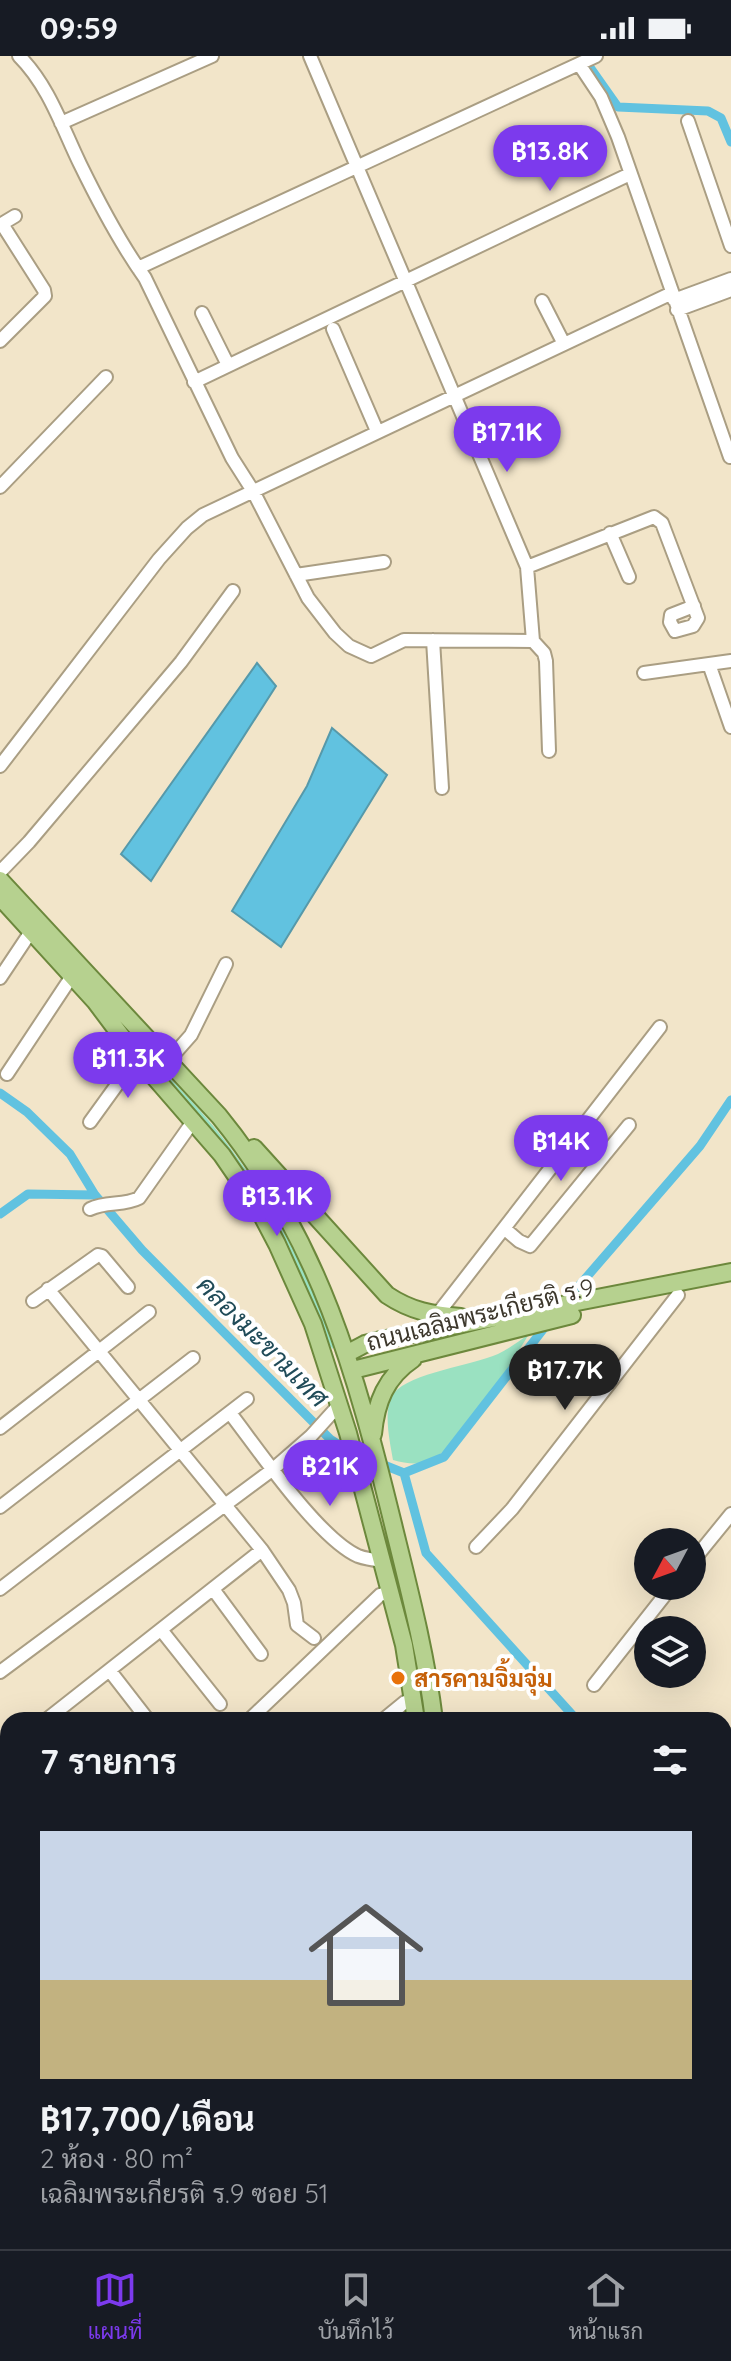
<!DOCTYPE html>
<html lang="th">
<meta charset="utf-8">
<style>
body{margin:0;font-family:Quicksand,Sarabun,sans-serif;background:#242831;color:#f1f3f6;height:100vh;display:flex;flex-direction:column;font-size:30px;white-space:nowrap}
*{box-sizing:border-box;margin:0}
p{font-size:26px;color:#9ea1a6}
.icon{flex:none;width:44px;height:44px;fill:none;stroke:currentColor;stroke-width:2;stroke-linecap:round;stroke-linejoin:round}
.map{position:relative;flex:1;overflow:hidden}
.sheet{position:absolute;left:0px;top:1656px;width:732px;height:538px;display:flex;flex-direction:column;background:#171b24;border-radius:24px 24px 0 0;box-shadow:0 8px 32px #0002}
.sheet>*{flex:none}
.needle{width:52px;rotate:229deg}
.buttons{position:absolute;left:634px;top:1472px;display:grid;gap:16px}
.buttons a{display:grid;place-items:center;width:72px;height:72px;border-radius:50%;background:#171b24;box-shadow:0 8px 32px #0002;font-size:40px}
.price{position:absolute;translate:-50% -68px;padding:0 18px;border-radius:28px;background:#7c3aed;color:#fff;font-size:26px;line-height:52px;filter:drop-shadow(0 2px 4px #0008)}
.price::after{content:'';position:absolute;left:50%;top:48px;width:24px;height:18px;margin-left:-12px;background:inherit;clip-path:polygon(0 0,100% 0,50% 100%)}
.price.selected{background:#222;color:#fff}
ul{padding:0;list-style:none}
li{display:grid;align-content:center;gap:16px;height:424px;padding:0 40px}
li+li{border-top:2px solid #363941}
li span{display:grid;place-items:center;height:248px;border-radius:0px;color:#555}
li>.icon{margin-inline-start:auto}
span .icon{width:144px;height:144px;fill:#fffc;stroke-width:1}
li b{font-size:34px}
h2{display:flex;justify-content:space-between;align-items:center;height:96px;padding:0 40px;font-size:34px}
.status{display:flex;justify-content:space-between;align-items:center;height:56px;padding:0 40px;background:#171b24;direction:ltr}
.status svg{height:22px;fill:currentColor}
.tabs{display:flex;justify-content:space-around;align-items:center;height:112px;border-top:2px solid #363941;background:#171b24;font-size:22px;color:#9ea1a6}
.tabs a{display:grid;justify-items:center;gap:4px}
.tabs .selected{color:#7c3aed}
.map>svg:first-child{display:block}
.green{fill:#9ae1c1}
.water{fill:#61c2e0;stroke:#5699aa;stroke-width:2}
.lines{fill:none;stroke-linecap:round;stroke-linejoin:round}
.canal{stroke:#61c2e0;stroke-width:9}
.minor-casing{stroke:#aa9e83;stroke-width:16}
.major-casing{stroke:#6c883c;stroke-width:20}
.minor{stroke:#fff;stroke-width:12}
.major{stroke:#b6d18f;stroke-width:16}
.food-dot{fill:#e8710a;stroke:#fff;stroke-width:3}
.labels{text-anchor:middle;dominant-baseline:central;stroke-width:8;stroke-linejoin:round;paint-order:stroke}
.street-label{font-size:24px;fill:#3d382d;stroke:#fff}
.food-label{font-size:24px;font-weight:bold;fill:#c56008;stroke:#fff;text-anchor:start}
.water-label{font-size:26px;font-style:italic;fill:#204b58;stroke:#fff}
</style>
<div class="status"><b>09:59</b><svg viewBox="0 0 49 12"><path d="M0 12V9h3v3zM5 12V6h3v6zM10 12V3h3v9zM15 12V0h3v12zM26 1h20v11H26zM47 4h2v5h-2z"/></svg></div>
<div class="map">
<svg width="731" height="2193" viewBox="0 0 731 2193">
<rect width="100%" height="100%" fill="#f2e5c9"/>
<path class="green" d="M 139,990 C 165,1017 191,1043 215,1072 C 266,1135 303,1207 333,1282 L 333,1293 L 328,1288 L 292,1203 Z
M 529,1278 C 511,1308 463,1384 435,1402 C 422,1410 408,1408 393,1404 C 390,1386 382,1353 394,1337 C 410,1317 473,1309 498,1298 C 509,1293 519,1285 529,1278 Z"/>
<path class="water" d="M 257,607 L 276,630 L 151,825 L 121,798 Z
M 332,672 L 387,719 L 281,891 L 232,855 L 307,730 Z
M 169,2186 L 264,2186 L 256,2193 L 170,2193 Z"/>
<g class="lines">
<path class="canal" d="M 582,0 L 618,51 L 708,55 L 721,62 L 731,86
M 0,1037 L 27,1056 L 70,1098 L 95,1139 L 142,1194 L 330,1383 L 349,1395 L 404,1417
M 0,1158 L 28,1138 L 95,1139
M 565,1246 L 700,1090 L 731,1044
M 404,1417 L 444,1401 L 548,1267
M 404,1417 L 426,1497 L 577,1664
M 0,1755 L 8,1777
M 724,1824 L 731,1831
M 149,2193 L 154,2186"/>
<g class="minor-casing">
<path id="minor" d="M 19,0 C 49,30 62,71 80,108 C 99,147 120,187 145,222 L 232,402 L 253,435 L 308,542 L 335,577 L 349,590 L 371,600 L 404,584 L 533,585
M 310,0 L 527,511 L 533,585 L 544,597 L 546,605 L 549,695
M 579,8 L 601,41 L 618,81 L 730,401
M 688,65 L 731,190
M 61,67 L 212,0
M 0,169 L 15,160
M 138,212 L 596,0
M 674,244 L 731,223
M 542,245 L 564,288
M 677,254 L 731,234
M 202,257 L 228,309
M 333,273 L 377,375
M 0,285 L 45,240 L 44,234 L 2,168
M 194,326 L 630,118
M 0,431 L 106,321
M 610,477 L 629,521
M 527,511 L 654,461 L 662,467 L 698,562 L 693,570 L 675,575 L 670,566 L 671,559 L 694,550
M 296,519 L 384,506
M 433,584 L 442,732
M 709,608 L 731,671
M 644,617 L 731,605
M 0,710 L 159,503 L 187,472 L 203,459 L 672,237
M 0,816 L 29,786 L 181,606 L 233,535
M 0,922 L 32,874
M 168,1005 L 191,979 L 226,908
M 7,1018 L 72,920
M 90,1066 L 137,1001
M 90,1153 C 106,1145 124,1150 139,1142 L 194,1064
M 505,1173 L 519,1185 L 530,1190 L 629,1069
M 48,1233 L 262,1494 L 289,1534 L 294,1547 L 297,1569 L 314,1582
M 33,1245 L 98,1199 L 102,1200 L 128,1231
M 436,1260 L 660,971
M 230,1357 C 258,1393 318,1482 358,1500 C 366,1503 374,1504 383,1505
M 0,1372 L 149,1256
M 0,1451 L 193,1302
M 476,1491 L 512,1453 L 678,1239
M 692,1506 L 731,1458
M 0,1533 L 247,1343
M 213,1533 L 261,1598
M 162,1575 L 220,1648
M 110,1615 L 148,1664
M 0,1616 L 272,1414 L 311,1380 L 339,1349
M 594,1629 L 672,1530
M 46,1664 L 262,1494
M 249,1664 L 380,1539 L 390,1536
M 383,1664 L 405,1646 L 414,1644
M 724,1686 L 731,1679
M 0,1697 L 8,1692
M 724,1744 L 731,1750
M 0,1800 L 8,1826
M 724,2065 L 731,2058
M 0,2071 L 8,2099
M 724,2183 L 731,2176
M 70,2186 L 76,2193
M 114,2193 L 117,2186
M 646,2193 L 655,2186"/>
</g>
<g class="major-casing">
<path id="major" d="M 0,824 L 219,1060 C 320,1184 356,1317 393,1468 C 409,1533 426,1598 434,1664
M 0,841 L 95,945 L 137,1001 L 222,1099 L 257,1150 L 277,1188 L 313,1268 L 348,1377 L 404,1589 L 416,1664
M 254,1092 L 387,1239 C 411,1255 432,1259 461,1261
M 348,1297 L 365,1288 L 381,1284 L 731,1216
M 353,1314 L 572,1259
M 373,1378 C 376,1346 386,1321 413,1303
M 348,2193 L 350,2186
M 367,2193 L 370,2186"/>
</g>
<use href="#minor" class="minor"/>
<use href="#major" class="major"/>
</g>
<circle class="food-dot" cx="398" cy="1622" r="8"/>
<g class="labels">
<g class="street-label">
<text transform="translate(480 1258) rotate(-14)">ถนนเฉลิมพระเกียรติ ร.9</text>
</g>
<g class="food-label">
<text x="414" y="1622">สารคามจิ้มจุ่ม</text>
</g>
<g class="water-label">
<text transform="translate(263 1285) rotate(45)">คลองมะขามเทศ</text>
</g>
</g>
</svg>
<div class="buttons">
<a><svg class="needle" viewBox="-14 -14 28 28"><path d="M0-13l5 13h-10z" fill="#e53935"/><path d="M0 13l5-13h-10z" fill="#9ea1a6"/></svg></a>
<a><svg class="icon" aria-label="layers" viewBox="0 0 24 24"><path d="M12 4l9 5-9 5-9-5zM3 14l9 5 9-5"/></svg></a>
</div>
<b class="price" style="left:550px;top:137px">฿13.8K</b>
<b class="price" style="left:507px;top:418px">฿17.1K</b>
<b class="price" style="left:128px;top:1044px">฿11.3K</b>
<b class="price" style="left:561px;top:1127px">฿14K</b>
<b class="price" style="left:277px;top:1182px">฿13.1K</b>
<b class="price selected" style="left:565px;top:1356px">฿17.7K</b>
<b class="price" style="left:330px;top:1452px">฿21K</b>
<section class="sheet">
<h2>7 รายการ<svg class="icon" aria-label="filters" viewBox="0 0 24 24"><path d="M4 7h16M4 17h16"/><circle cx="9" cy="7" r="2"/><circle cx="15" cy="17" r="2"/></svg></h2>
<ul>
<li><span style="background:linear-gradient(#c9d6e8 60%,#c2b280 0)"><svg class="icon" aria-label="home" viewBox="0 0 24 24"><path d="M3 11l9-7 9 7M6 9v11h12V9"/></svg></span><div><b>฿17,700/เดือน</b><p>2 ห้อง · 80 m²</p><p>เฉลิมพระเกียรติ ร.9 ซอย 51</p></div></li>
</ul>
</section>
</div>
<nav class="tabs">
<a class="selected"><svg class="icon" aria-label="map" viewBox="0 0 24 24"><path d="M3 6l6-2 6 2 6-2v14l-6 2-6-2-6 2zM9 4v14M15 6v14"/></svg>แผนที่</a>
<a><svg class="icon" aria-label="saved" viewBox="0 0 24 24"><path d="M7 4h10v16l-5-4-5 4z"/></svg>บันทึกไว้</a>
<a><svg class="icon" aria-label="home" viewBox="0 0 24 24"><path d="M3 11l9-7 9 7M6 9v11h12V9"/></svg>หน้าแรก</a>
</nav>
